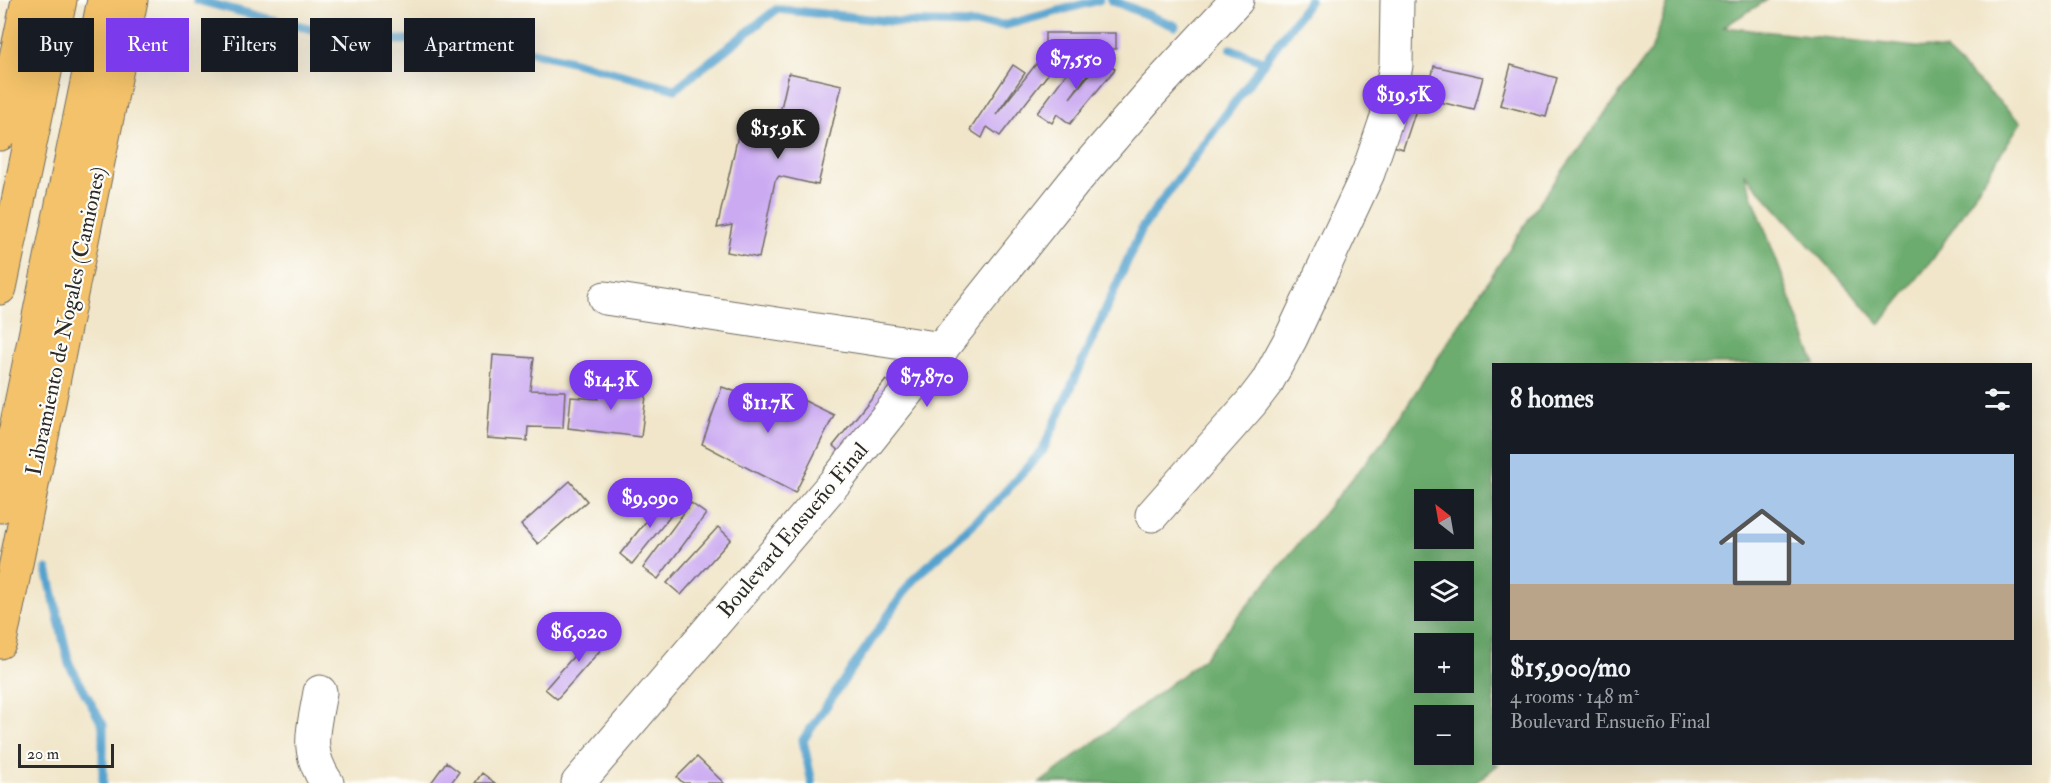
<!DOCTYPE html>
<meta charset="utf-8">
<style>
body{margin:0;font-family:"IM FELL Double Pica",serif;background:#20242c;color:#f1f3f6;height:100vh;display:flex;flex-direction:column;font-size:22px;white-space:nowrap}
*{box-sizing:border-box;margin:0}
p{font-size:20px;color:#9ea1a6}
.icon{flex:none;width:33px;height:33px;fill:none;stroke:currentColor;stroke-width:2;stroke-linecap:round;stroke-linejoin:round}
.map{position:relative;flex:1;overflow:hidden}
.sheet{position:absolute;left:1492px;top:363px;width:540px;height:402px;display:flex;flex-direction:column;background:#171b24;border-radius:0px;box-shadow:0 6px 24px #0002}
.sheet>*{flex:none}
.guide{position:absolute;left:18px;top:18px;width:570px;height:54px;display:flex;gap:12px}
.needle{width:39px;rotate:329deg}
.fabs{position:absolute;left:1414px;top:489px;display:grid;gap:12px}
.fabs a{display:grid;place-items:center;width:60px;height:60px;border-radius:0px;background:#171b24;box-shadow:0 6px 24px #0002;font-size:30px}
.scale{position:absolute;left:18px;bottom:15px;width:96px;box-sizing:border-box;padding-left:6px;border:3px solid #2b2b2b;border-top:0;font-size:16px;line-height:21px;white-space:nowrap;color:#2b2b2b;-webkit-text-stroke:4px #fdfcf7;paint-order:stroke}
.price{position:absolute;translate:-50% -51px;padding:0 14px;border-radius:21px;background:#7c3aed;color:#fff;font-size:20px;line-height:39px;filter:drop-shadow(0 2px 3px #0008)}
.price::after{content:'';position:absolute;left:50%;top:36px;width:18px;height:14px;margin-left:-9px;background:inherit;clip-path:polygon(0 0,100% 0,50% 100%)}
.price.selected{background:#222;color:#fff}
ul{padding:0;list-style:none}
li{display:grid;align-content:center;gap:12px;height:318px;padding:0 18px}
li+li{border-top:2px solid #363941}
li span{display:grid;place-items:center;height:186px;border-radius:0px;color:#555}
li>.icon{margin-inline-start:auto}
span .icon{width:108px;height:108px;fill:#fffc;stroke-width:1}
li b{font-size:26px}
h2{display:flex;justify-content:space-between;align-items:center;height:72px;padding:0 18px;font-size:26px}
.chip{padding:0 21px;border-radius:0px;background:#171b24;box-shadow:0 6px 24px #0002;font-size:21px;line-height:54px}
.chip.selected{background:#7c3aed;color:#fff}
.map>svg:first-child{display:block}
.forest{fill:#6cac6e;stroke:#4c6c4c;stroke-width:1.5;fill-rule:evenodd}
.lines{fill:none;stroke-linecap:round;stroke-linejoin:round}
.stream{stroke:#55a2ce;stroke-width:9}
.building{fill:#cbaaf2}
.minor-casing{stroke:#706c63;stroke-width:35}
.highway-casing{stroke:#706c63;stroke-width:35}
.minor{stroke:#fff;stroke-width:33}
.highway{stroke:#f3c26a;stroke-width:33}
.labels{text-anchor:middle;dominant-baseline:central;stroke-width:4.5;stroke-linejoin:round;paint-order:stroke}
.street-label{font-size:22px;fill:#2b2b2b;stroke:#fdfcf7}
</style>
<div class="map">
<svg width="2051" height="783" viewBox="0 0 2051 783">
<rect width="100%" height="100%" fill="#fdfcf7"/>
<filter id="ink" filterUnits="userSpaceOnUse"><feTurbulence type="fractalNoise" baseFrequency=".0167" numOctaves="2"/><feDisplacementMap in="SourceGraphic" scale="12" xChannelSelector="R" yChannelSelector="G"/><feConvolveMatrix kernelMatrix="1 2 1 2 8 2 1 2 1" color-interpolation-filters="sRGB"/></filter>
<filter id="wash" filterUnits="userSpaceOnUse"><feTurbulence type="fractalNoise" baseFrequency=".008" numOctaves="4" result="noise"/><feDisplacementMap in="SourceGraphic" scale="24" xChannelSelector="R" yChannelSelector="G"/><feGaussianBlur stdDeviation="1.35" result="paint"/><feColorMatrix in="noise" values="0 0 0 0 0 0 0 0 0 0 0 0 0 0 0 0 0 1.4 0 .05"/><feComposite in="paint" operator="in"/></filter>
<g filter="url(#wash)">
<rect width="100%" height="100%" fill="#f1e6ca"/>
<path class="forest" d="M 1669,0 L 1767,0 L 1723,27 L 1945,50 L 2021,122 L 1933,259 L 1880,324 L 1744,173 L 1815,364 L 1494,364 L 1494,764 L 1499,764 L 1475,783 L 1040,783 L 1203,659 L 1385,439 L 1539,203 L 1651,51 ZM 1425,500 L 1464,500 L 1464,538 L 1425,538 ZM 1425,572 L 1464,572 L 1464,610 L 1425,610 ZM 1425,644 L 1464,644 L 1464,682 L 1425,682 ZM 1425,716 L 1464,716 L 1464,754 L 1425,754 Z"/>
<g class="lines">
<path class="stream" d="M 197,0 L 272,20 L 367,41 L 472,38 L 571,61 L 675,89 L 777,9 L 898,22 L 1006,25 L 1099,0
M 1111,0 L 1175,26
M 1231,49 L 1264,62
M 47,569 L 69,664 L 103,725 L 103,783
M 812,783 L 803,740 L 912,581 L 995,503 L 1043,450 L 1142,228 L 1310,0"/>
</g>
<g id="blocks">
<path class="building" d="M 1045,33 L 1116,33 L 1116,49 L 1045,48 Z
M 1081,54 L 1095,64 L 1070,98 L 1102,59 L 1115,69 L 1070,124 L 1057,114 L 1052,123 L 1037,113 Z
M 1036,64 L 1048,74 L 1000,136 L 987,127 L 982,138 L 970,130 L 1013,65 L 1025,73 L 996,115 Z
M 1511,65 L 1557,78 L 1546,117 L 1500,105 Z
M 1434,66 L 1483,77 L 1474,110 L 1427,99 Z
M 789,73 L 842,85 L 818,185 L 779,176 L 775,181 L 759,258 L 727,252 L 732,225 L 717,228 L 739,131 L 774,139 Z
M 1404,102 L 1417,107 L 1403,149 L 1390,145 Z
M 493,355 L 534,358 L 530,390 L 565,391 L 563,428 L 528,427 L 527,441 L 487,438 Z
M 886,380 L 899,390 L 846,457 L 833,446 Z
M 600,382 L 647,388 L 641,437 L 568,428 L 571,397 L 598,399 Z
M 774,386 L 834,415 L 795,493 L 702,444 L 722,387 L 766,402 Z
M 570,481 L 587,501 L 538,544 L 521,525 Z
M 667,495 L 680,504 L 632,564 L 620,554 Z
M 691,503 L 706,514 L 658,579 L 643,568 Z
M 718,527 L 731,539 L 681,595 L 667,583 Z
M 600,626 L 612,637 L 557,699 L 545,689 Z
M 697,757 L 724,783 L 683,783 L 677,777 Z
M 446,762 L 459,772 L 451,783 L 431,783 Z
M 482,773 L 495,783 L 475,783 Z"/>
</g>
</g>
<g filter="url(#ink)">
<use href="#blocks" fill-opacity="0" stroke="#706c63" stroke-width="1.5"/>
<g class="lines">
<g class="minor-casing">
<path id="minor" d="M 605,298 L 942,349
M 1152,515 L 1251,403 L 1267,382 L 1291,338 L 1368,173 L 1387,117 L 1396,65 L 1397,0
M 320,692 C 314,729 304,749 327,783
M 578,783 L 836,481 L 1075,181 L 1152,92 L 1237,0"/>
</g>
<g class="highway-casing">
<path id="highway" d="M 0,134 L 28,0
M 0,288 L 60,0
M 0,506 L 104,0
M 0,642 L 131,0"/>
</g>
<use href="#minor" class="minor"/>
<use href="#highway" class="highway"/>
</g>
</g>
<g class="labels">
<g class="street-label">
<text transform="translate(66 321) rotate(-78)">Libramiento de Nogales (Camiones)</text>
<text transform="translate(793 530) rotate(-50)">Boulevard Ensueño Final</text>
</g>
</g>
</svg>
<div class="fabs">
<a><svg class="needle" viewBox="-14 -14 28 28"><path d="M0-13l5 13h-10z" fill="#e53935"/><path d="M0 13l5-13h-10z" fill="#9ea1a6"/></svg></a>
<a><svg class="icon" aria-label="layers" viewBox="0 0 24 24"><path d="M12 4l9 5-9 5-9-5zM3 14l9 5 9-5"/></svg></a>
<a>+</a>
<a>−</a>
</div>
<div class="scale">20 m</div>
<b class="price" style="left:1076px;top:90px">$7,550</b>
<b class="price" style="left:1404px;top:126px">$19.5K</b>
<b class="price selected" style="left:778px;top:160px">$15.9K</b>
<b class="price" style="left:927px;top:408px">$7,870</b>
<b class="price" style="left:611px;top:411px">$14.3K</b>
<b class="price" style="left:768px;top:434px">$11.7K</b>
<b class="price" style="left:650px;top:529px">$9,090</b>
<b class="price" style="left:579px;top:663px">$6,020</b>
<div class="guide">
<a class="chip">Buy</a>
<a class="chip selected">Rent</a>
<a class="chip">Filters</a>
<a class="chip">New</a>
<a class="chip">Apartment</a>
</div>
<section class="sheet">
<h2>8 homes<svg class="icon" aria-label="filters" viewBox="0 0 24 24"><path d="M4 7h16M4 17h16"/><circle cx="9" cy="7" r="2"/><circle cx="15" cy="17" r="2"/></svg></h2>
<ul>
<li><span style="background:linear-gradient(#a9c7e8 70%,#b9a48a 0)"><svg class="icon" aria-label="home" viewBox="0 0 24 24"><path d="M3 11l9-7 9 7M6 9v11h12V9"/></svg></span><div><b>$15,900/mo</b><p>4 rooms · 148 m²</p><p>Boulevard Ensueño Final</p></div></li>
</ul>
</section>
</div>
